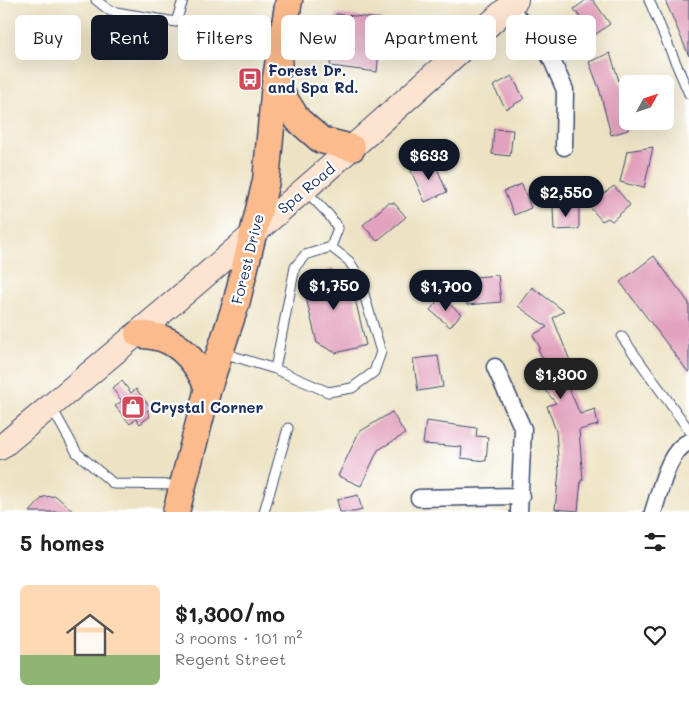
<!DOCTYPE html>
<meta charset="utf-8">
<style>
body{margin:0;font-family:Mali,sans-serif;background:#f6f6f6;color:#202124;height:100vh;display:flex;flex-direction:column;font-size:19px;white-space:nowrap}
*{box-sizing:border-box;margin:0}
p{font-size:16px;color:#757577}
.icon{flex:none;width:28px;height:28px;fill:none;stroke:currentColor;stroke-width:2;stroke-linecap:round;stroke-linejoin:round}
.map{position:relative;height:512px;overflow:hidden}
.panel{display:flex;flex-direction:column;background:#fff;flex:1}
.panel>*{flex:none}
.top-card{position:absolute;left:15px;top:15px;width:660px;height:45px;display:flex;gap:10px}
.needle{width:32px;rotate:50deg}
.controls{position:absolute;left:619px;top:75px;display:grid;gap:10px}
.controls a{display:grid;place-items:center;width:55px;height:55px;border-radius:8px;background:#fff;box-shadow:0 5px 20px #0002;font-size:25px}
.price{position:absolute;translate:-50% -42px;padding:0 11px;border-radius:18px;background:#111827;color:#fff;font-size:16px;line-height:32px;filter:drop-shadow(0 1px 2px #0008)}
.price::after{content:'';position:absolute;left:50%;top:30px;width:15px;height:11px;margin-left:-8px;background:inherit;clip-path:polygon(0 0,100% 0,50% 100%)}
.price.current{background:#222;color:#fff}
ul{padding:0;list-style:none}
li{display:flex;align-items:center;gap:15px;height:125px;padding:0 20px}
li+li{border-top:1px solid #e0e0e0}
li span{display:grid;place-items:center;flex:none;width:140px;height:100px;border-radius:8px;color:#555}
li>.icon{margin-inline-start:auto}
span .icon{width:60px;height:60px;fill:#fffc;stroke-width:1}
li b{font-size:21px}
h2{display:flex;justify-content:space-between;align-items:center;height:60px;padding:0 20px;font-size:21px}
.chip{padding:0 18px;border-radius:8px;background:#fff;box-shadow:0 5px 20px #0002;font-size:18px;line-height:45px}
.chip.current{background:#111827;color:#fff}
.map>svg:first-child{display:block}
.building{fill:#e2a1bd}
.lines{fill:none;stroke-linecap:round;stroke-linejoin:round}
.lane-casing{stroke:#3a4a6d;stroke-width:11}
.street-casing{stroke:#3a4a6d;stroke-width:19}
.secondary-casing{stroke:#3a4a6d;stroke-width:26}
.primary-casing{stroke:#3a4a6d;stroke-width:29}
.lane{stroke:#fff;stroke-width:9}
.street{stroke:#fff;stroke-width:16}
.secondary{stroke:#fde4d1;stroke-width:24}
.primary{stroke:#fbbb8c;stroke-width:26}
.labels{text-anchor:middle;dominant-baseline:central;stroke-width:4.5;stroke-linejoin:round;paint-order:stroke}
.poi-label{font-size:15px;font-weight:bold;fill:#1b2f5e;stroke:#fff;text-anchor:start}
.street-label{font-size:15px;fill:#1b2f5e;stroke:#fff}
</style>
<div class="map">
<svg width="689" height="512" viewBox="0 0 689 512">
<rect width="100%" height="100%" fill="#fff"/>
<filter id="ink" filterUnits="userSpaceOnUse"><feTurbulence type="fractalNoise" baseFrequency=".02" numOctaves="2"/><feDisplacementMap in="SourceGraphic" scale="10" xChannelSelector="R" yChannelSelector="G"/><feConvolveMatrix kernelMatrix="1 2 1 2 8 2 1 2 1" color-interpolation-filters="sRGB"/></filter>
<filter id="wash" filterUnits="userSpaceOnUse"><feTurbulence type="fractalNoise" baseFrequency=".0096" numOctaves="4" result="noise"/><feDisplacementMap in="SourceGraphic" scale="20" xChannelSelector="R" yChannelSelector="G"/><feGaussianBlur stdDeviation="1.12" result="paint"/><feColorMatrix in="noise" values="0 0 0 0 0 0 0 0 0 0 0 0 0 0 0 0 0 1.4 0 .05"/><feComposite in="paint" operator="in"/></filter>
<g filter="url(#wash)">
<rect width="100%" height="100%" fill="#ede3c4"/>
<g id="blocks">
<path class="building" d="M 586,0 L 593,0 L 610,24 L 578,47 L 567,31 L 582,20 L 574,9 Z
M 665,0 L 689,0 L 689,56 Z
M 336,14 L 382,19 L 377,72 L 330,66 Z
M 610,53 L 628,109 L 628,130 L 611,135 L 599,88 L 589,62 Z
M 512,76 L 524,99 L 506,109 L 493,86 Z
M 494,129 L 513,130 L 510,156 L 492,154 Z
M 653,147 L 644,188 L 620,182 L 627,151 Z
M 434,161 L 447,192 L 425,202 L 411,171 Z
M 522,184 L 531,208 L 514,215 L 504,191 Z
M 614,186 L 630,205 L 612,221 L 608,218 L 602,221 L 588,205 Z
M 388,203 L 394,203 L 406,217 L 377,241 L 363,225 Z
M 579,206 L 579,229 L 554,230 L 553,207 Z
M 654,256 L 689,303 L 689,373 L 620,282 Z
M 332,270 L 351,282 L 366,345 L 336,353 L 317,343 L 301,277 Z
M 498,275 L 501,302 L 467,305 L 465,278 Z
M 532,287 L 564,311 L 553,318 L 578,381 L 568,386 L 580,414 L 595,409 L 598,425 L 579,430 L 583,480 L 581,480 L 578,511 L 555,509 L 559,472 L 556,431 L 547,406 L 556,403 L 545,390 L 557,386 L 538,349 L 540,348 L 533,335 L 547,327 L 518,306 Z
M 441,297 L 461,314 L 450,327 L 430,310 Z
M 438,356 L 443,387 L 418,391 L 413,359 Z
M 122,381 L 131,393 L 136,389 L 151,408 L 147,411 L 150,416 L 140,424 L 136,419 L 130,424 L 115,406 L 122,401 L 112,388 Z
M 392,412 L 405,434 L 378,450 L 361,486 L 338,476 L 359,432 Z
M 426,421 L 477,428 L 476,436 L 488,437 L 486,461 L 461,458 L 462,447 L 423,444 Z
M 358,495 L 362,510 L 354,512 L 340,512 L 337,500 Z
M 56,496 L 74,512 L 30,512 L 43,497 Z"/>
</g>
</g>
<g filter="url(#ink)">
<use href="#blocks" fill-opacity="0" stroke="#3a4a6d" stroke-width="1"/>
<g class="lines">
<g class="lane-casing">
<path id="lane" d="M 96,0 L 110,11 L 176,22 L 183,0
M 649,0 L 689,94
M 305,190 L 329,215 L 338,228 L 331,247 L 305,255 L 295,267 L 275,369 L 328,392 L 352,388 L 374,372 L 381,352 L 359,277 L 349,261 L 331,247
M 622,337 L 689,430
M 223,353 L 275,369
M 52,408 L 77,453 L 114,484 L 181,485
M 264,512 L 288,428"/>
</g>
<g class="street-casing">
<path id="street" d="M 509,7 L 551,58 L 565,90 L 564,147
M 495,367 L 523,429 L 519,512
M 419,498 L 521,496
M 653,512 C 660,492 668,450 689,442"/>
</g>
<g class="secondary-casing">
<path id="secondary" d="M 0,448 C 176,303 348,154 516,0"/>
</g>
<g class="primary-casing">
<path id="primary" d="M 275,84 L 298,120 L 321,140 L 352,148
M 138,334 C 146,335 154,336 161,338 C 185,346 199,367 208,388
M 176,512 L 208,388 L 236,304 L 266,181 L 275,84 L 289,0"/>
</g>
<use href="#lane" class="lane"/>
<use href="#street" class="street"/>
<use href="#secondary" class="secondary"/>
<use href="#primary" class="primary"/>
</g>
</g>
<defs>
<g id="bus-square" transform="scale(1.25)"><rect x="-9" y="-9" width="18" height="18" rx="4" fill="#d1495b" stroke="#fff"/><path d="M-5-6H5V4H4V6H2V4H-2V6H-4V4H-5ZM-3.5-4V0h7V-4ZM-3.5 1.2v1.5H-2V1.2ZM2 1.2v1.5H3.5V1.2Z" fill="#fff"/></g>
<g id="shop-square" transform="scale(1.25)"><rect x="-9" y="-9" width="18" height="18" rx="4" fill="#d1495b" stroke="#fff"/><path d="M-5-2.5h2.3a2.7 3.5 0 0 1 5.4 0H5L5.5 6h-11ZM-1.5-2.5h3a1.5 2.3 0 0 0-3 0Z" fill="#fff"/></g>
</defs>
<g fill-rule="evenodd">
<use href="#bus-square" x="250" y="79"/>
<use href="#shop-square" x="133" y="407"/>
</g>
<g class="labels">
<g class="poi-label">
<text x="268" y="70">Forest Dr.<tspan x="268" dy="17">and Spa Rd.</tspan></text>
<text x="150" y="407">Crystal Corner</text>
</g>
<g class="street-label">
<text transform="translate(306 188) rotate(-40)">Spa Road</text>
<text transform="translate(247 259) rotate(-76)">Forest Drive</text>
</g>
</g>
</svg>
<div class="controls">
<a><svg class="needle" viewBox="-14 -14 28 28"><path d="M0-13l5 13h-10z" fill="#e53935"/><path d="M0 13l5-13h-10z" fill="#757577"/></svg></a>
</div>
<b class="price" style="left:429px;top:181px">$633</b>
<b class="price" style="left:566px;top:218px">$2,550</b>
<b class="price" style="left:334px;top:311px">$1,750</b>
<b class="price" style="left:446px;top:312px">$1,700</b>
<b class="price current" style="left:561px;top:400px">$1,300</b>
<div class="top-card">
<a class="chip">Buy</a>
<a class="chip current">Rent</a>
<a class="chip">Filters</a>
<a class="chip">New</a>
<a class="chip">Apartment</a>
<a class="chip">House</a>
</div>
</div>
<section class="panel">
<h2>5 homes<svg class="icon" aria-label="filters" viewBox="0 0 24 24"><path d="M4 7h16M4 17h16"/><circle cx="9" cy="7" r="2"/><circle cx="15" cy="17" r="2"/></svg></h2>
<ul>
<li><span style="background:linear-gradient(#ffd9b3 70%,#8fb573 0)"><svg class="icon" aria-label="home" viewBox="0 0 24 24"><path d="M3 11l9-7 9 7M6 9v11h12V9"/></svg></span><div><b>$1,300/mo</b><p>3 rooms · 101 m²</p><p>Regent Street</p></div><svg class="icon" aria-label="heart" viewBox="0 0 24 24"><path d="M12 20l-8-8c-3-5 5-10 8-4 3-6 11-1 8 4z"/></svg></li>
</ul>
</section>
